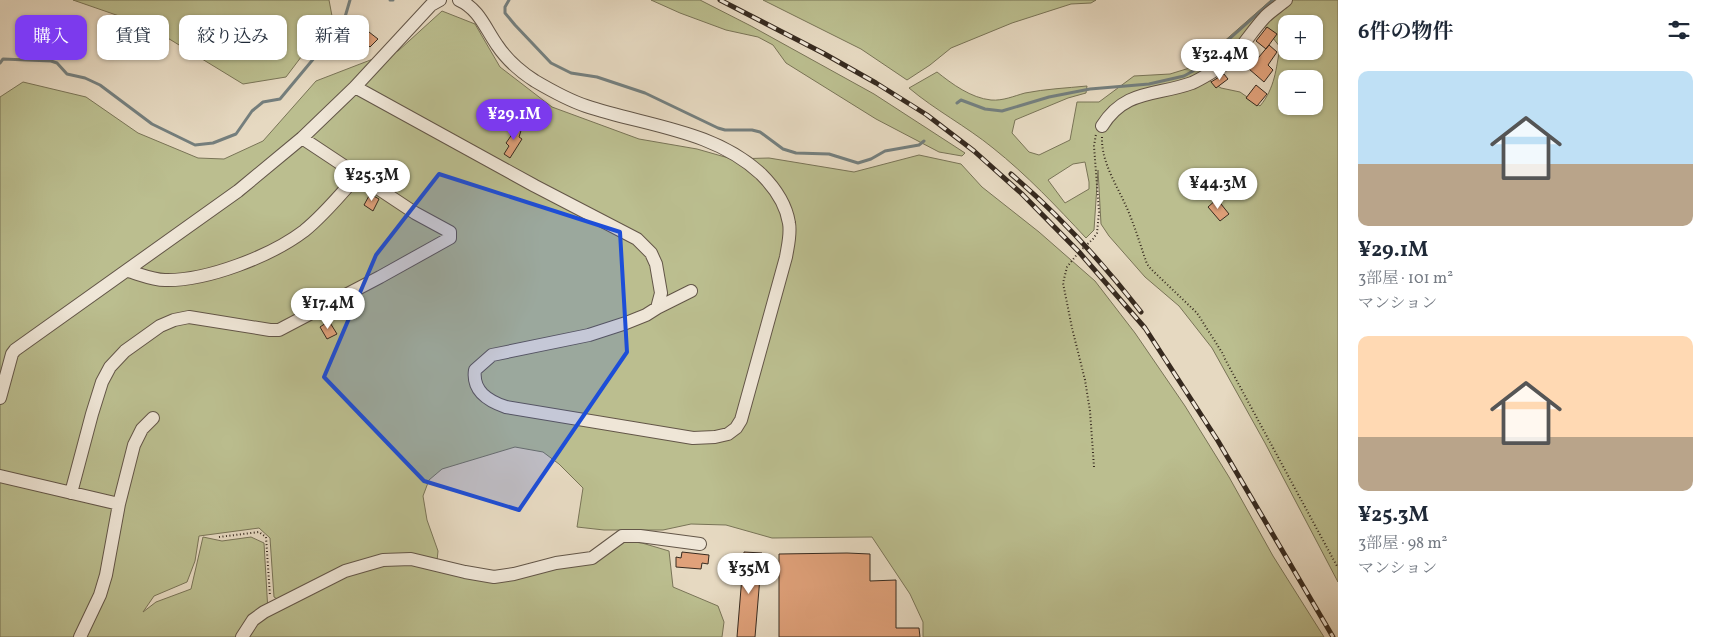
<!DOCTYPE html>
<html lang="ja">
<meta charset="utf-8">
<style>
body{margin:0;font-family:Vollkorn,"Noto Serif JP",serif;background:#f6f6f7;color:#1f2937;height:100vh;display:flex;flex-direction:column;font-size:19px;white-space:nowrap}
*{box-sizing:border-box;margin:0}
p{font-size:16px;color:#747a83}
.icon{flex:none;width:28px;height:28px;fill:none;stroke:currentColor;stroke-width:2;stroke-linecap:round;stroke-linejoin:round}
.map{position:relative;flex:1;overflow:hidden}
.sheet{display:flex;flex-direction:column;background:#fff;width:375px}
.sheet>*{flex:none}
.guide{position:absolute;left:15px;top:15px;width:475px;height:45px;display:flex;gap:10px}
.controls{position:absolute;left:1278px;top:15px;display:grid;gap:10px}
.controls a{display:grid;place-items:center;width:45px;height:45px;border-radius:10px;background:#fff;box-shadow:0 1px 4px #0004;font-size:25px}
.price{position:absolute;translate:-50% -42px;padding:0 11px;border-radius:18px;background:#fff;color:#222;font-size:16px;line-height:32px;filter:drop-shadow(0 1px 2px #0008)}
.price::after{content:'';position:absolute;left:50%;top:30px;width:15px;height:11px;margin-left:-8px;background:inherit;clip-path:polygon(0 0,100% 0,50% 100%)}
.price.on{background:#7c3aed;color:#fff}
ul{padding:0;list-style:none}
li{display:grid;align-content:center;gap:10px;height:265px;padding:0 20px}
li span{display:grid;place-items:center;height:155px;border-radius:10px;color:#555}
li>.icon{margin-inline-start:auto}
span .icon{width:90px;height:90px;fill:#fffc;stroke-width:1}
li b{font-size:21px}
h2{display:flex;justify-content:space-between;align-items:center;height:60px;padding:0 20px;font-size:21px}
.chip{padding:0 18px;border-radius:10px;background:#fff;box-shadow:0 1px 4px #0004;font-size:18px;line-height:45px}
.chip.on{background:#7c3aed;color:#fff}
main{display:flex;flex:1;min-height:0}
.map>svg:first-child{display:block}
.green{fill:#bbbe8f;stroke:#797457;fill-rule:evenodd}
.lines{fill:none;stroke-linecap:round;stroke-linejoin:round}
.stream{stroke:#747f7e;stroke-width:3}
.building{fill:#e0a17a;stroke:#372a1f}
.minor-casing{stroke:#635648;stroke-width:14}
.path{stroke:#372a1f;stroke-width:2;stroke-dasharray:1 2.5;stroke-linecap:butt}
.minor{stroke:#efe6d7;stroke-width:12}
.rail-casing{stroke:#372a1f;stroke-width:5}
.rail{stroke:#efe6d7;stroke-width:3;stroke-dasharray:9;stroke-linecap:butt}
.marked{fill:#1d4ed8;fill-opacity:0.2;stroke:#1d4ed8;stroke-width:4;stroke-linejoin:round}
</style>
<main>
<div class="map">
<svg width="1338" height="637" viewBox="0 0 1338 637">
<rect width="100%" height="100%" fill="#e6d9c1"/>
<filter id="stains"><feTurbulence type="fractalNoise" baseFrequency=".004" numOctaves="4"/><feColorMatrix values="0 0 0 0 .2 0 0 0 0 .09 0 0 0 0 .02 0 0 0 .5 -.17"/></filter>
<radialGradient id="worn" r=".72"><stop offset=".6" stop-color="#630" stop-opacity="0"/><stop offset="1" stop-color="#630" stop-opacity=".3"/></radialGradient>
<path class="green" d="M 73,0 L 329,0 L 332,16 L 286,77 L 243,84 L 148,26 Z
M 651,0 L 700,0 L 751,26 L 874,94 L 965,153 L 962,156 L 939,152 L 876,119 L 786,63 L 773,45 L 758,37 L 726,30 L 680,13 Z
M 763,0 L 1096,0 L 1091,3 L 1071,4 L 1012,23 L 951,48 L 930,65 L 907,80 L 861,49 Z
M 1271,0 L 1280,0 L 1207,79 L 1221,88 L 1240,92 L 1260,106 C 1275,88 1276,69 1280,47 L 1262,24 L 1288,0 L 1338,0 L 1338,582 L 1265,443 L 1212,348 L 1179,306 L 1145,277 L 1109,236 L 1101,224 L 1098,170 L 1094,230 L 1086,238 C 1057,207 1027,175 993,148 C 966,126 935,110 909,88 L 937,72 C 952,84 971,98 991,100 C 1003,101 1014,96 1025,93 C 1045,89 1067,88 1087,86 L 1086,93 L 1068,98 L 1015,120 L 1012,133 L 1029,152 L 1039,155 L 1070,140 L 1077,102 L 1099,102 L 1134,76 L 1170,74 L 1196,66 ZM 1286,24 L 1314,24 L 1314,51 L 1286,51 ZM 1286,79 L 1314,79 L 1314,106 L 1286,106 ZM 1085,162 L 1089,182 L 1089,189 L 1065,203 L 1048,180 L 1073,164 Z
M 442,11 L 475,24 L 500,67 L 552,107 L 639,139 L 697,149 L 732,159 L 769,158 L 854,172 L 919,155 L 961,164 L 982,187 L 1039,232 L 1095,281 L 1135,333 L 1185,406 L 1229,477 L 1273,556 L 1324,637 L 923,637 L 923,622 L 910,594 L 872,537 L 772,538 L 726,525 L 691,524 L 663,530 L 604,530 L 577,527 L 583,488 L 559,464 L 543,452 L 515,447 L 442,469 L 429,480 L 423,496 L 427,520 L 438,551 L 437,561 L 390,558 L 279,600 L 274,597 L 270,538 L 259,528 L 199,536 L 195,561 L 187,582 L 154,596 L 143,612 L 156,602 L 191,589 L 203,537 L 222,541 L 251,537 L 264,543 L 268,612 L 350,575 L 386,565 L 414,564 L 511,580 L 625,541 L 642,543 L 669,551 L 673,587 L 718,606 L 724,622 L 722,637 L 0,637 L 0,97 L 23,82 L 86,97 L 138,133 L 198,158 L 224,159 L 263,141 L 316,81 L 373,59 L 398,51 Z"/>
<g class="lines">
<path class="stream" d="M 390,0 L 393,0
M 509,0 L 505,7 L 505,13 L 515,25 L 551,63 L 571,73 L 597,77 L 645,93 L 718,128 L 725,130 L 752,130 L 760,132 L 783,149 L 796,153 L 829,154 L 858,163 L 871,159 L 885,151 L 919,145 L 924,141
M 0,63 L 3,59 L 51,61 L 57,63 L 67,74 L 85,78 L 100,85 L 152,124 L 195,145 L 213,143 L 236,134 L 252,111 L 263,102 L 280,99 L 340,27 L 345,17 L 350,0
M 957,103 L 961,100 L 985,109 L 1002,111 L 1049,97 L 1090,89 L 1149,84 L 1184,76 L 1193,71 L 1273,0"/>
</g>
<path class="building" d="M 1267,27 L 1277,34 L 1266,49 L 1256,41 Z
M 369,32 L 378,39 L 370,47 L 362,39 Z
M 1269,45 L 1277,52 L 1268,65 L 1273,70 L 1264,82 L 1249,69 Z
M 1224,74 L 1228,79 L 1216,88 L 1211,82 Z
M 1256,85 L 1267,94 L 1257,106 L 1246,98 Z
M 522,120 L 524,121 L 519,137 L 522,139 L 510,158 L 504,154 L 509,146 L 506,143 Z
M 370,194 L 379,199 L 373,211 L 364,205 Z
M 1217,199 L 1229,214 L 1220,221 L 1208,207 Z
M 329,321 L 337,334 L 327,339 L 320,327 Z
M 682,552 L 709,555 L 708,564 L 702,563 L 701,569 L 676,567 L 676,557 L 681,558 Z
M 744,552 L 762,553 L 755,637 L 737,637 Z
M 847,553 L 870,554 L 870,581 L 896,580 L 896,628 L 919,628 L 920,637 L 779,637 L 779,554 Z"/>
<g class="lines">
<g class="minor-casing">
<path id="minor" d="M 459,0 C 479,9 485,28 497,45 C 507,60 521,72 535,81 C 552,91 568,100 586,106 C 646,126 714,130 761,174 C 774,187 786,204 789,223 C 791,234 788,245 786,257 L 741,420 L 736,428 L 728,434 L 715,437 L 693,438 L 506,407 C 488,401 472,391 475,370 L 492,355 L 589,335 L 626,323 L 646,315 L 657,308 L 691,291
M 355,87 L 535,186 L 637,239 L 651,253 L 656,264 L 661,293 L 657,308
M 1102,126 C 1125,89 1156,96 1192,83 C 1201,79 1210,73 1219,68 C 1238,56 1249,34 1265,17 C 1271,11 1279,6 1286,0
M 128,271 C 139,274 153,280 165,280 C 207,281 271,256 304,231 C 324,215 340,195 357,176
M 0,398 L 12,354 L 15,350 L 238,191 L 302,138 L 355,87 L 431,5 L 440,0
M 0,476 L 119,504 L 106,575 L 100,595 L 80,637
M 71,493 L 92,414 L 102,382 L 110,367 L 125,351 L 160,326 L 174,320 L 189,317 L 270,330 L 279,330 L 380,277 L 450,238 L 450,232 L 415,213 L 302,138
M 119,504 L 134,445 L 142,429 L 153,418
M 242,637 L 253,620 L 264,612 L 345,571 L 383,560 L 411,559 L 465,572 L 494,577 L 514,574 L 556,563 L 592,558 L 622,536 L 640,536 L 700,544"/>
</g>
<path class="path" d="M 1102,137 C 1101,164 1119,188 1129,213 C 1136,230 1141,247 1147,264 L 1151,269 L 1197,313 L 1223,354 L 1225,359 L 1338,568
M 1094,467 L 1090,411 L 1085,380 L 1072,328 L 1063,283 L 1067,267 L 1079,252 L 1093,239 L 1097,233 L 1099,212 L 1094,146 L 1096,134
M 219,537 L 259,532 L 266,537 L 270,596"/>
<use href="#minor" class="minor"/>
<g class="rail-casing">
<path id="rail" d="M 720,0 L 823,53 L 876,83 L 927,115 L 974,151 L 1021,193 L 1079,252 L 1145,328 L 1218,441 L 1333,637
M 1011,174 C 1059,215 1102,262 1141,312"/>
</g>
<use href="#rail" class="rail"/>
</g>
<path class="marked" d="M 439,174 L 620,232 L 627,352 L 519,510 L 424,481 L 324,377 L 376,255 Z"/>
<rect width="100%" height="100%" filter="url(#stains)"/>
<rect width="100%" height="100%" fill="url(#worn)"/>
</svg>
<div class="controls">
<a>+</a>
<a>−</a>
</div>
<b class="price" style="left:1220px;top:81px">¥32.4M</b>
<b class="price on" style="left:514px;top:141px">¥29.1M</b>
<b class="price" style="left:372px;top:202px">¥25.3M</b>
<b class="price" style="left:1218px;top:210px">¥44.3M</b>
<b class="price" style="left:328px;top:330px">¥17.4M</b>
<b class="price" style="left:749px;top:595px">¥35M</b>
<div class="guide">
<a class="chip on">購入</a>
<a class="chip">賃貸</a>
<a class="chip">絞り込み</a>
<a class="chip">新着</a>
</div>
</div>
<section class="sheet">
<h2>6件の物件<svg class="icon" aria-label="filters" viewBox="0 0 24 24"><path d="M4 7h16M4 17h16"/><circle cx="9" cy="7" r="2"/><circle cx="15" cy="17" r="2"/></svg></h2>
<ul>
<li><span style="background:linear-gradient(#bfe0f5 60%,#b9a48a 0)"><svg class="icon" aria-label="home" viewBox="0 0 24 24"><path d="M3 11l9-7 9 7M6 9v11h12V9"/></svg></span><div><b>¥29.1M</b><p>3部屋 · 101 m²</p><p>マンション</p></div></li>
<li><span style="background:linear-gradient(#ffd9b3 65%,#b9a48a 0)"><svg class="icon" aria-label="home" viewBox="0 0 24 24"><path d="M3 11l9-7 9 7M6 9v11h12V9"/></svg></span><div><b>¥25.3M</b><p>3部屋 · 98 m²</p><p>マンション</p></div></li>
</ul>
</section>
</main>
